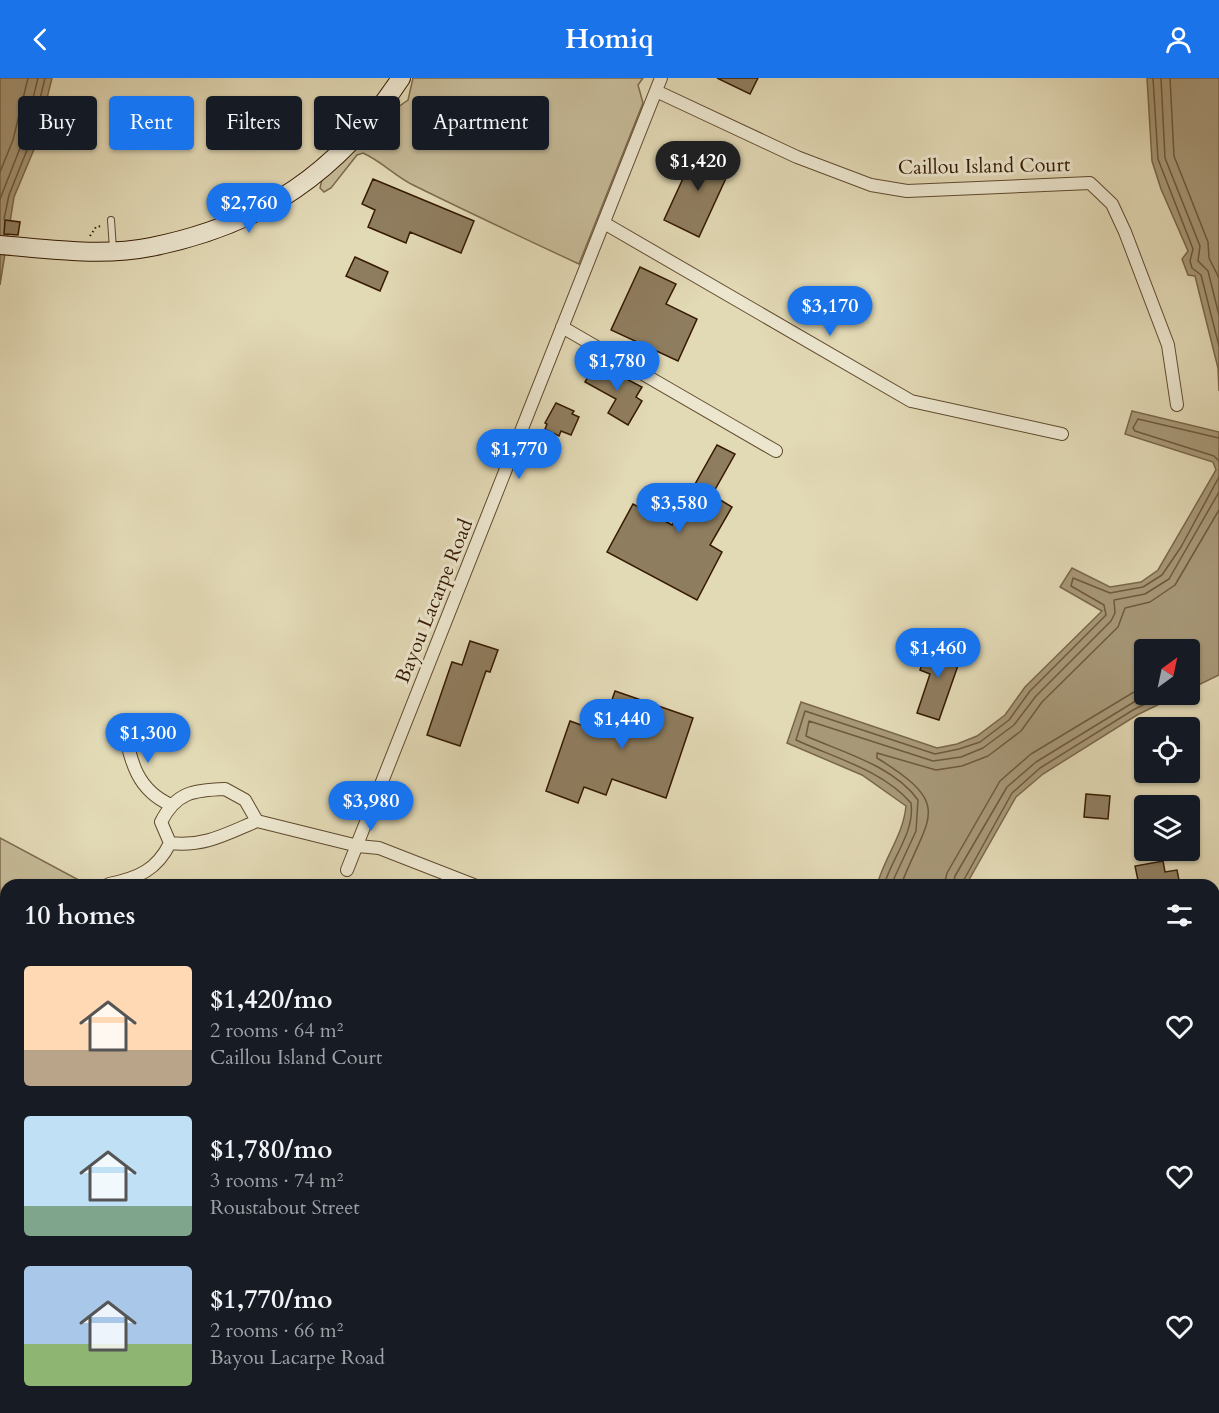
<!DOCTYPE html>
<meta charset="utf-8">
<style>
body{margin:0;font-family:Cardo,serif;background:#20242c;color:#f1f3f6;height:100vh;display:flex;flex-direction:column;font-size:22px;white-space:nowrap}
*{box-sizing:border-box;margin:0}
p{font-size:20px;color:#9ea1a6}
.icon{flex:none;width:33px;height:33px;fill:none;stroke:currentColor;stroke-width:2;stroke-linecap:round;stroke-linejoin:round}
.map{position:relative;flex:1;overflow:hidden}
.drawer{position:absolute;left:0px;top:801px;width:1220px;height:534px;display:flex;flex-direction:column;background:#171b24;border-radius:18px 18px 0 0;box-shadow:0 2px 4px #0004}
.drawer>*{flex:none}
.banner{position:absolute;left:18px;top:18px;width:600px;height:54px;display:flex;gap:12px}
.needle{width:39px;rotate:33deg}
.fabs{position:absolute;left:1134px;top:561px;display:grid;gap:12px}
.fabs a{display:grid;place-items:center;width:66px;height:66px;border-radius:6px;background:#171b24;box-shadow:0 2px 4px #0004;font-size:30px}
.price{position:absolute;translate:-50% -51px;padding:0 14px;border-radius:21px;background:#1a73e8;color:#fff;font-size:20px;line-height:39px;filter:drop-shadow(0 2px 3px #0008)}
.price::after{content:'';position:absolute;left:50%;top:36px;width:18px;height:14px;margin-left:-9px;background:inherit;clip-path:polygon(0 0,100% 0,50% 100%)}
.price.on{background:#222;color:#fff}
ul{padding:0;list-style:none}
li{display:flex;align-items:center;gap:18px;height:150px;padding:0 24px}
li span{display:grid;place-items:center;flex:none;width:168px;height:120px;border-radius:6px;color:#555}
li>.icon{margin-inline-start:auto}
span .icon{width:72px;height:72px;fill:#fffc;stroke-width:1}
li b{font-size:26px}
h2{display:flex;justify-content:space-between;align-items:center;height:72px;padding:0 24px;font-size:26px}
.pill{padding:0 21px;border-radius:6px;background:#171b24;box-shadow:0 2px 4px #0004;font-size:21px;line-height:54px}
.pill.on{background:#1a73e8;color:#fff}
header{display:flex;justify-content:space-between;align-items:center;height:78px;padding:0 24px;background:#1a73e8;color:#fff;font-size:27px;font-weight:700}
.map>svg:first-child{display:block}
.green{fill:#c5b996;stroke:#7d6a4c;stroke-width:1.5}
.water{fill:#a79878;stroke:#796648;stroke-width:1.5}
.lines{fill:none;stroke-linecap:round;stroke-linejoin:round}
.shore{stroke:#6e593c;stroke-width:1.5}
.building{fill:#8f7d5f;stroke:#351a01;stroke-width:1.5}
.lane-casing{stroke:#604a2e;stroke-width:8}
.street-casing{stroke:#604a2e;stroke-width:14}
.secondary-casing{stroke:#351a01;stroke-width:20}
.path{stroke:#351a01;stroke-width:2;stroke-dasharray:1.5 3;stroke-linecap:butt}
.lane{stroke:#ece6cf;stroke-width:6}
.street{stroke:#ece6cf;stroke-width:12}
.secondary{stroke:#ece6cf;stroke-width:18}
.labels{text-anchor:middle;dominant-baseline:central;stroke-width:6;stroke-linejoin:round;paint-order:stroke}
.street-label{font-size:20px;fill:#351a01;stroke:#ece6cf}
</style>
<header><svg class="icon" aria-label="back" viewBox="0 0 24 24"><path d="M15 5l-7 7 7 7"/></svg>Homiq<svg class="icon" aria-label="person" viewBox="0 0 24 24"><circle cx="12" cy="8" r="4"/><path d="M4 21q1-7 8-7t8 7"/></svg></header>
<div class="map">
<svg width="1219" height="1335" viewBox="0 0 1219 1335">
<rect width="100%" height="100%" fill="#e2d9b5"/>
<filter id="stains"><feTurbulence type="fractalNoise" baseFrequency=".00333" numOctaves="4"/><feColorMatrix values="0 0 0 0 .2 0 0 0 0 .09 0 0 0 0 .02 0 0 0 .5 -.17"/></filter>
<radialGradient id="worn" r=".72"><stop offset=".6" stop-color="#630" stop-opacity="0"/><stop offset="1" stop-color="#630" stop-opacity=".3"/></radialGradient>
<path class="green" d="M 413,0 L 643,0 L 638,7 L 643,25 L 579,186 C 523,160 468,134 413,107 C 395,98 381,83 363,75 L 357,77 L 331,110 L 324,114 L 320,110 L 323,97 L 378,43 L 408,22 Z
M 0,760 L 88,807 L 6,807 L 6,1329 L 713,1329 L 713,1335 L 0,1335 Z"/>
<path class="water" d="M 0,0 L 52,0 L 35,69 L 14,119 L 0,207 Z
M 1147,0 L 1219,0 L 1219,313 L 1218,290 L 1195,198 L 1188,197 L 1182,181 L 1188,173 L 1161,111 L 1152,83 Z
M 1132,333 L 1219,354 L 1219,597 L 1190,611 L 1190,572 L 1144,572 L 1144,616 L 1178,617 L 1137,637 L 1043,696 L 1016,719 L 966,807 L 877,807 C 885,778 903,758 906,728 L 862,697 L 787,665 L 801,624 L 937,670 L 957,666 L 977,658 L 1005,637 L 1025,609 L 1102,533 L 1060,509 L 1072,490 L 1110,509 L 1141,504 L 1158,492 L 1216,392 L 1213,384 L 1125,356 Z
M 713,1329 L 794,1329 L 793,1335 L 713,1335 Z"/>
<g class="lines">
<path class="shore" d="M 1153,0 L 1158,81 L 1193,171 L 1190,183 L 1192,190 L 1201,197 L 1219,268
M 1161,0 L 1165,80 L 1200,168 L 1198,183 L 1208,193 L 1219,237
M 1170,0 L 1174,78 L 1208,164 L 1209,180 L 1219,200
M 0,94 L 13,62 L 28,0
M 0,121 L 22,65 L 38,0
M 4,141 L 9,117 L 29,67 L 45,0
M 1219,360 L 1138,341 L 1133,350 L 1135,353 L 1214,378 L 1219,383
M 884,807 C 892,780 915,754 911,725 C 882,692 835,680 796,662 L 805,633 L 935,676 L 959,671 L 980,664 L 1009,642 L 1030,613 L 1106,537 L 1104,527 L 1071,508 L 1073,500 L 1110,515 L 1143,509 L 1162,497 L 1181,469 L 1219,399
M 891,807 L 916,753 L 918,722 C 894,688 842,674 806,658 L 809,643 L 933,683 L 961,679 L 983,670 L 1014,647 L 1036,618 L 1111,543 L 1115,535 L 1114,522 L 1145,516 L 1169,501 L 1219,414
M 901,807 C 928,737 955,728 877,680 L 877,675 L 936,692 L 962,688 L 988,678 L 1021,653 L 1042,624 L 1118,549 L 1125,530 L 1150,524 L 1175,507 L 1219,432
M 944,807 L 947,795 L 1000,703 L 1031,676 L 1144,608
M 953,807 L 955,798 L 1007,709 L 1036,684 L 1147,616
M 961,807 L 1012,715 L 1040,690 L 1133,632 L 1165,616"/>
</g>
<path class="building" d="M 717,0 L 758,0 L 750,16 Z
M 697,70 L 732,87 L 699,159 L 664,142 Z
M 373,101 L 474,143 L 461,175 L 410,154 L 406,165 L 368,149 L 375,132 L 362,126 Z
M 5,142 L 20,144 L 18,157 L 4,156 Z
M 355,179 L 388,194 L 380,213 L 346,198 Z
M 640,189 L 676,206 L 666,226 L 697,241 L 678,283 L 611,252 Z
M 596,285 L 642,309 L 636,319 L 642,323 L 628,347 L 608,335 L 616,321 L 585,304 Z
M 556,325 L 574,333 L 572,336 L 579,339 L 571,357 L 561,353 L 559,358 L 545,351 L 547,346 L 545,345 Z
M 717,367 L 735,376 L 712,417 L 732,429 L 710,467 L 722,474 L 697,522 L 607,474 L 633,426 L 672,447 Z
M 470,563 L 498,572 L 490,594 L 486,593 L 460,668 L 427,657 L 452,584 L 462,587 Z
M 929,565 L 962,576 L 939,642 L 917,635 L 930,596 L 920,592 Z
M 615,613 L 693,640 L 666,720 L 612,701 L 606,717 L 584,709 L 578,725 L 546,713 L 570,643 L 601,654 Z
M 1086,716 L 1110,718 L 1108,741 L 1084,739 Z
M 1163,783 L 1165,794 L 1177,792 L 1180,807 L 1139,807 L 1135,788 Z"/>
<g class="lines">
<g class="lane-casing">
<path id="lane" d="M 111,142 L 113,171"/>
</g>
<g class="street-casing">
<path id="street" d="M 656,13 L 797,79 L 871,107 L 907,113 L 1090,105 L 1112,126 L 1125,154 L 1168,267 L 1177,327
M 604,145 L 911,323 L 1062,356
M 562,249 L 776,373
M 124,651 C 131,684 137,712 171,727
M 225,711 L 245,722 L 257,743 C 226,756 204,769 170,765 L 161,744 C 176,714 194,712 225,711 Z
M 257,743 L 358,768 L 379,770 L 474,807
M 347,792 L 661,0
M 109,806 C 138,800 157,792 170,765
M 1214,1166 L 1219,1169
M 1214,1248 L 1219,1240
M 1026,1329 L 1035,1335
M 1153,1335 L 1157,1329"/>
</g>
<g class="secondary-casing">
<path id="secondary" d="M 0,167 C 49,171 102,179 151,169 C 262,147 339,94 401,0"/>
</g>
<path class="path" d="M 90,158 L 96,149 L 102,148"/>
<use href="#lane" class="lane"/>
<use href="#street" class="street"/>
<use href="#secondary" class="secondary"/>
</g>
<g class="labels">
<g class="street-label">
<text transform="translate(984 88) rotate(-1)">Caillou Island Court</text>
<text transform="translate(434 523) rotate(-68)">Bayou Lacarpe Road</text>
</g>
</g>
<rect width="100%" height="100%" filter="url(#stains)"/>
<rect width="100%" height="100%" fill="url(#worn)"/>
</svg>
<div class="fabs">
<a><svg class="needle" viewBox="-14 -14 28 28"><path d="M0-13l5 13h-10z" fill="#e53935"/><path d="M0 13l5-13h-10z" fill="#9ea1a6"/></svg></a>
<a><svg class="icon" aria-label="locate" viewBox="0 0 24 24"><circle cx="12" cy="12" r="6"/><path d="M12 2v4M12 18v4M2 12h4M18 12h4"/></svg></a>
<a><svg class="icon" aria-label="layers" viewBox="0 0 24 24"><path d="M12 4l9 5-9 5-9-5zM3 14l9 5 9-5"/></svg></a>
</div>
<b class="price on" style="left:698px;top:114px">$1,420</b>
<b class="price" style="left:249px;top:156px">$2,760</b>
<b class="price" style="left:830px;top:259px">$3,170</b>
<b class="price" style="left:617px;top:314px">$1,780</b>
<b class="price" style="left:519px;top:402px">$1,770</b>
<b class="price" style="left:679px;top:456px">$3,580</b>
<b class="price" style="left:938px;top:601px">$1,460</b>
<b class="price" style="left:622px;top:672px">$1,440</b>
<b class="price" style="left:148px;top:686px">$1,300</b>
<b class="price" style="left:371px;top:754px">$3,980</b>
<div class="banner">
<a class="pill">Buy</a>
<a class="pill on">Rent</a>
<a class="pill">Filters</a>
<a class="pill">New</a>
<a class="pill">Apartment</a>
</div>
<section class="drawer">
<h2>10 homes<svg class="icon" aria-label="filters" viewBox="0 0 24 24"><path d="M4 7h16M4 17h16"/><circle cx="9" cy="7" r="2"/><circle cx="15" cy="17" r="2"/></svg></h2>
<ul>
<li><span style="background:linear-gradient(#ffd9b3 70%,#b9a48a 0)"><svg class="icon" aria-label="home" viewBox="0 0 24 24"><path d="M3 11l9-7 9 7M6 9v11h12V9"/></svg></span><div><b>$1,420/mo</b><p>2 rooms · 64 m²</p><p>Caillou Island Court</p></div><svg class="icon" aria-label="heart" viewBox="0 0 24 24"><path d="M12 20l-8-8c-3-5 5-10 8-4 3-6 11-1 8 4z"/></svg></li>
<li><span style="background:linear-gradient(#bfe0f5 75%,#7fa58c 0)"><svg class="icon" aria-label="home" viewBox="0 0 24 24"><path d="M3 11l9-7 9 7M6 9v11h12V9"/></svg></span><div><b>$1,780/mo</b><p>3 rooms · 74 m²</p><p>Roustabout Street</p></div><svg class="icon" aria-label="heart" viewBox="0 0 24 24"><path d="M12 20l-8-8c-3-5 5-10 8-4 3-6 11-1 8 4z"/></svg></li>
<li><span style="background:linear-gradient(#a9c7e8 65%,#8fb573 0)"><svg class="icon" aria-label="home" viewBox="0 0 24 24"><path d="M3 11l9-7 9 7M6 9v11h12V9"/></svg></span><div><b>$1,770/mo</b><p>2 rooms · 66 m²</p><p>Bayou Lacarpe Road</p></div><svg class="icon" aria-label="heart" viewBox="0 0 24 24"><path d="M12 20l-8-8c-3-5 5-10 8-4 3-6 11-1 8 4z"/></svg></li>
</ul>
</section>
</div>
